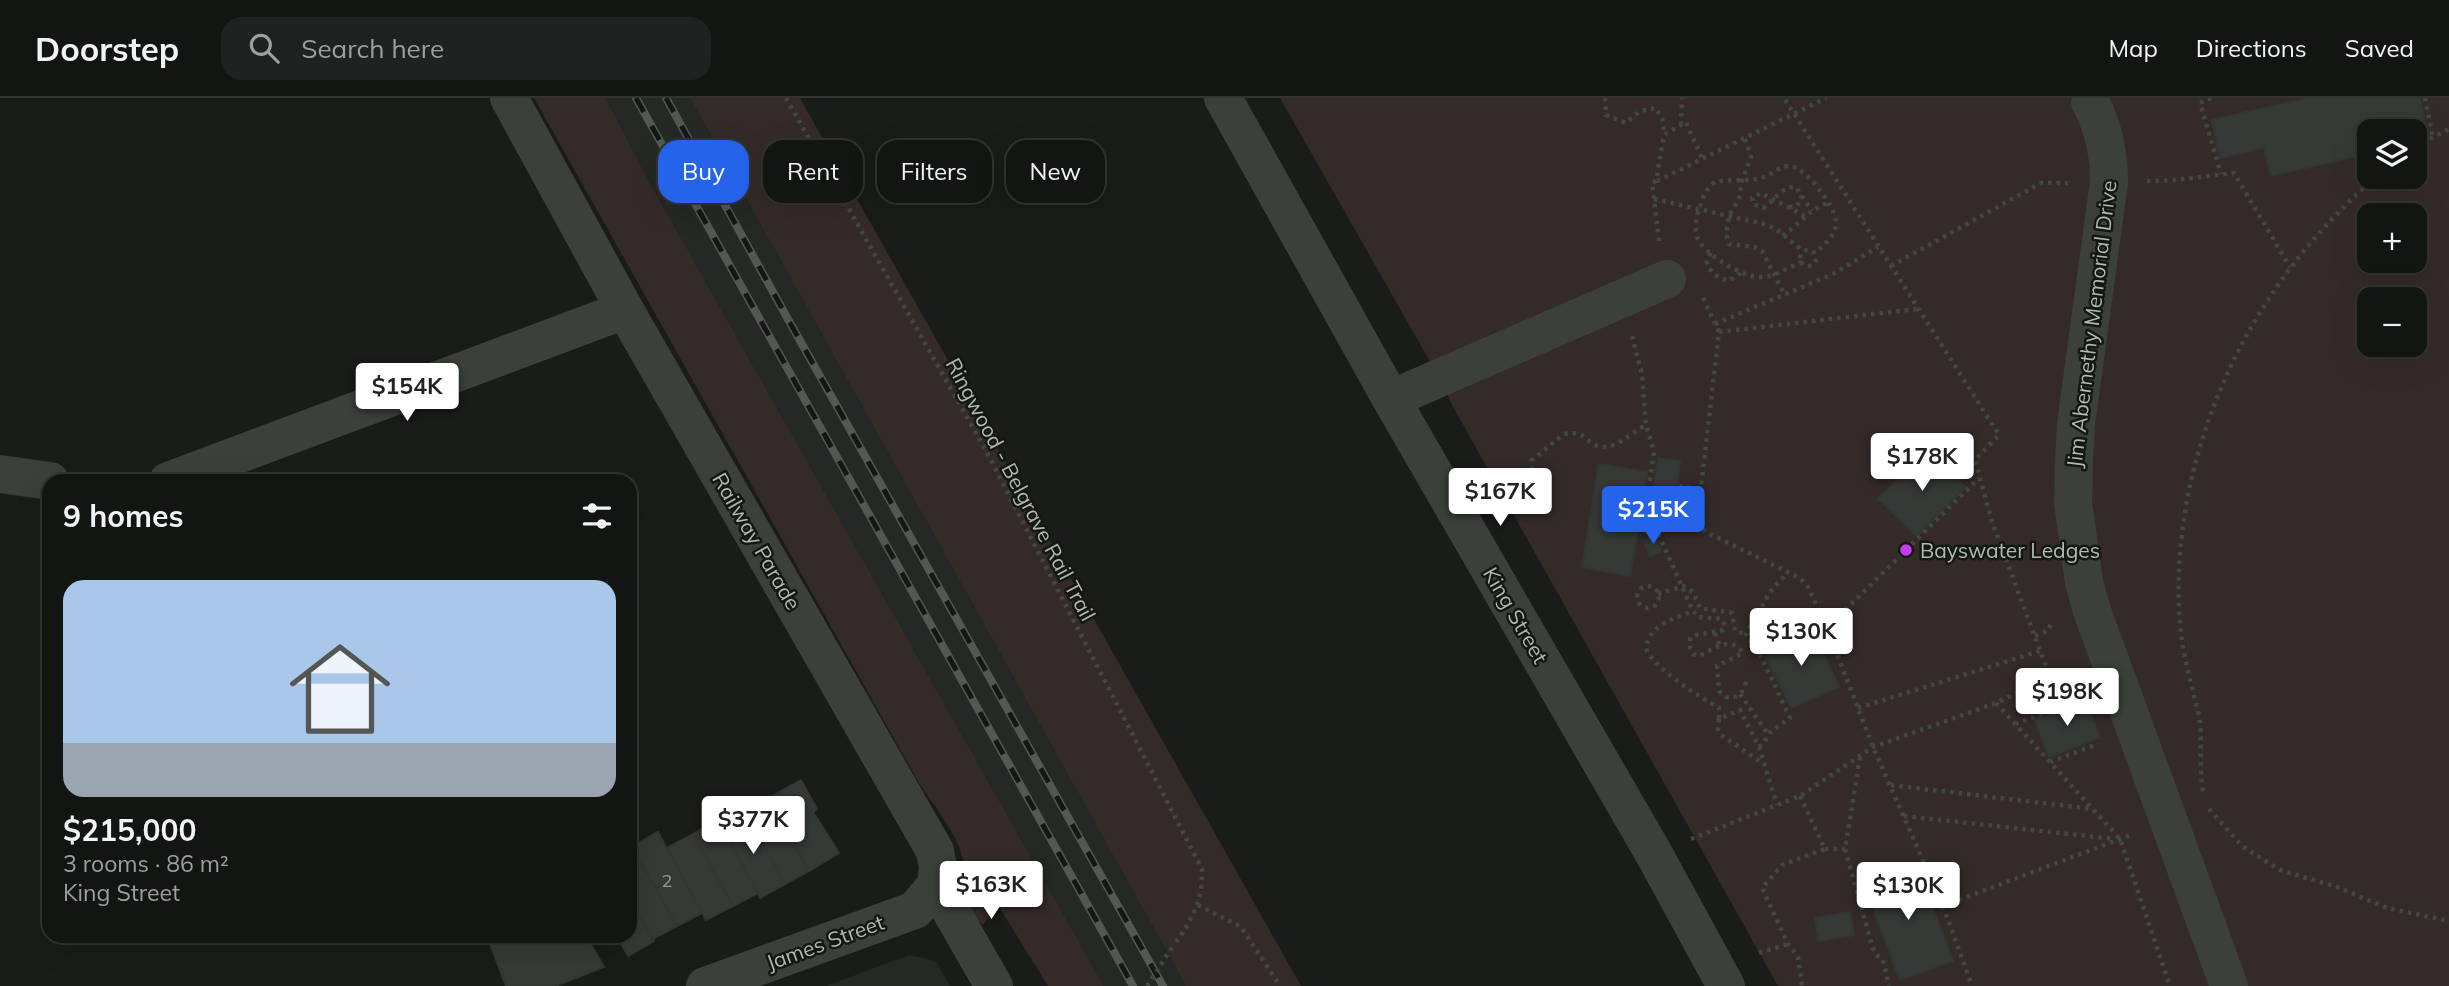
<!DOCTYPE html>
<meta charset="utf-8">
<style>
body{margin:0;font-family:Mulish,sans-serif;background:#202221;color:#f1f3f6;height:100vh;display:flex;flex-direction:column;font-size:26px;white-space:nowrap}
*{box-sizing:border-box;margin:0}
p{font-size:23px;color:#9d9fa0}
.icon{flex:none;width:38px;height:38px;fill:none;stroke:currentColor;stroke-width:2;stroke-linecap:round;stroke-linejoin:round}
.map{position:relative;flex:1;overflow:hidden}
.side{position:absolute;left:42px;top:376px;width:595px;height:469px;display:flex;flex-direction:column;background:#131513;border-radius:21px;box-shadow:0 7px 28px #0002,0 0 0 2px #323433}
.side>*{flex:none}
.guide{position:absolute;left:658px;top:42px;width:665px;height:63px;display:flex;gap:14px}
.buttons{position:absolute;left:2357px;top:21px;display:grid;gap:14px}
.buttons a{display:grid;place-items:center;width:70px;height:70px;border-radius:14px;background:#131513;box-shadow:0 7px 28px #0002,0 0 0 2px #323433;font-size:35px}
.price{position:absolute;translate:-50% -60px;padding:0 16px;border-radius:7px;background:#fff;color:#222;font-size:23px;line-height:46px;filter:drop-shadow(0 2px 4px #0008)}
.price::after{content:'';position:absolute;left:50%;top:42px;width:21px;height:16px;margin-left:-10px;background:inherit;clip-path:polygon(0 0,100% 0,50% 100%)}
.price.selected{background:#2563eb;color:#fff}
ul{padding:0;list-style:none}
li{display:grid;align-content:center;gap:14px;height:371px;padding:0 21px}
li span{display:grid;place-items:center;height:217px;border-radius:21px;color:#555}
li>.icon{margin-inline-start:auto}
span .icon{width:126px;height:126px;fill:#fffc;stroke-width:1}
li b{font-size:30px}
h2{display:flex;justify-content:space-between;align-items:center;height:84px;padding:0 21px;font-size:30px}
.pill{padding:0 24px;border-radius:21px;background:#131513;box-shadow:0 7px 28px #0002,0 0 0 2px #323433;font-size:24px;line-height:63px}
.pill.selected{background:#2563eb;color:#fff}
header{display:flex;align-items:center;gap:42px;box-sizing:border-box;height:98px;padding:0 35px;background:#131513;border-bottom:2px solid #323433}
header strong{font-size:33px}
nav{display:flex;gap:38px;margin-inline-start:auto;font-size:24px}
.search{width:490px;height:63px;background:#202221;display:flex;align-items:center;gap:18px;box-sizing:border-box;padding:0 24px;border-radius:21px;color:#9d9fa0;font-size:26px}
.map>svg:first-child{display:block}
.built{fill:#252926}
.green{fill:#342b29;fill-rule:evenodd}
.building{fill:#363a37;stroke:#333734;stroke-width:2}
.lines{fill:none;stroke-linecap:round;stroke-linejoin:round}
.path{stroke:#424740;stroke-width:4.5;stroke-dasharray:3.5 5;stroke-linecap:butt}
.minor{stroke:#3b403a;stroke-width:38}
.rail-casing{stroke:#535951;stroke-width:8}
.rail{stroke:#141714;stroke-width:5;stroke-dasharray:16;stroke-linecap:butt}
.path-bridge{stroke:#424740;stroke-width:4.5;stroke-dasharray:3.5 5;stroke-linecap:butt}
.poi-dot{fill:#c33df0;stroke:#141714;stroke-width:2.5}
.labels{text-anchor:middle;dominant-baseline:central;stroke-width:5;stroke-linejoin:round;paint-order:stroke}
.number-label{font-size:18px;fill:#919b8f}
.street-label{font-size:21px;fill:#afbbac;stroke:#141714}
.poi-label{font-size:21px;fill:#afbbac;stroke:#141714;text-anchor:start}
</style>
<header>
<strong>Doorstep</strong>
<div class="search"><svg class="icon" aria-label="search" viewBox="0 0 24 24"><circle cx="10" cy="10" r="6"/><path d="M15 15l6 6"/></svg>Search here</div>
<nav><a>Map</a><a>Directions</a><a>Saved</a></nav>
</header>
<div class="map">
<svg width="2449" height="888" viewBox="0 0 2449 888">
<rect width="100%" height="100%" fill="#191c19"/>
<path class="built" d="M 606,0 L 690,0 L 1186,888 L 1104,888 L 652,89 Z
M 909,857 L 936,863 L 950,888 L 826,888 Z"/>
<path class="green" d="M 534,0 L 606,0 L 652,89 L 1104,888 L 1048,888 L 998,807 L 983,827 L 957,805 C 960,792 966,776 963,762 C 959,738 932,705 919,685 Z
M 690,0 L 800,0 L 1301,888 L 1186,888 Z
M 1280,0 L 2449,0 L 2449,888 L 1778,888 L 1452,307 L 1440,281 ZM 2370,33 L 2415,33 L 2415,79 L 2370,79 ZM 2370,117 L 2415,117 L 2415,163 L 2370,163 ZM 2370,201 L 2415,201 L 2415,247 L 2370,247 Z"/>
<path class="building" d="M 2308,0 L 2420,0 L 2428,42 L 2415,45 L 2415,33 L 2370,33 L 2370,55 L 2271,78 L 2264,50 L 2220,60 L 2212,22 Z
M 1928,351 L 1966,389 L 1917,438 L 1878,401 Z
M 1658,360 L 1680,363 L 1673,411 L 1651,407 Z
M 1599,366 L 1647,374 L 1630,478 L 1582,469 Z
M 1656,439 L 1661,454 L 1650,458 L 1644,443 Z
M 1811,529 L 1839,589 L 1791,610 L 1763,552 Z
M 2085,601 L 2100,640 L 2049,659 L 2034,620 Z
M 801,682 L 817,711 L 813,714 L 839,755 L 809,773 L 769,700 Z
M 770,702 L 809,773 L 785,786 L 745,715 Z
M 745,715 L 785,786 L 760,800 L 722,728 Z
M 719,722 L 758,795 L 733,808 L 693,736 Z
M 658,734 L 702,815 L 677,828 L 632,749 Z
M 693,736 L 733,808 L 706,822 L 667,750 Z
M 632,749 L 677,828 L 653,841 L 630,801 L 630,750 Z
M 1917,767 L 1953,863 L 1900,882 L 1864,786 Z
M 630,801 L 654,843 L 628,858 L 617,838 L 630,838 Z
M 1850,814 L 1854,837 L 1819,843 L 1815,820 Z
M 487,838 L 586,838 L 604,869 L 555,888 L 506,888 Z"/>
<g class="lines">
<path class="path" d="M 786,0 L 985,351 L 1202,771 C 1203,803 1191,824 1173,848
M 1605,0 L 1606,17 L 1626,25 L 1640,13 L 1656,10 L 1663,23 L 1664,37
M 2211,0 L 2200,5 L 2221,76
M 2425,0 L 2433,40
M 1681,27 L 1682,0
M 1745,41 L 1751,59 L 1742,82 L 1739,100 L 1729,118 L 1726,136 L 1729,146 L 1754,149 L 1762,153 L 1785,198
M 2415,49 L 2449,31
M 1657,83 L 1826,0
M 2147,83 L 2175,82 L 2234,75 L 2290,169
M 1654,101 L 1764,126 L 1776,131 L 1803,153
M 1789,109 L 1795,109 L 1801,103 L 1802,95
M 1805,118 L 1761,95 L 1752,100 L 1753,106 L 1763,110 C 1775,103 1781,88 1796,89 L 1812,113
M 1783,138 L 1812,113 L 1827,105
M 1659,143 L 1652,85 L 1656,83 L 1664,37 L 1686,24 L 1703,62
M1800 160a8 8 0 1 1 16 0a8 8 0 1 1-16 0Z
M 1711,155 L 1707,164 C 1710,175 1718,180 1729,183 L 1741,175
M 1802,164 C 1789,169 1774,179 1760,179 C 1742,179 1703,156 1697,139 C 1694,128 1697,116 1701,106 C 1704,96 1707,90 1715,84 C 1731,80 1749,85 1764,79 C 1772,76 1780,68 1789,68 C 1804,67 1836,109 1836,124 C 1836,138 1825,146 1815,155
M 1891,168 L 2041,85 L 2068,85
M 1703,200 L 1719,234 L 1697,424 L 1706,434 L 1800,480 L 1808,489 L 1827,530 L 1873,649 L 1943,808 L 1972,888
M 1715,226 L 1833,176 L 1878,149
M 1719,234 L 1917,211
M 1632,238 L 1642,276 L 1646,327 L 1654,354 L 1646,409 L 1693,513
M 1679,388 L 1701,391
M 1502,409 C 1526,394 1534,391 1532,362 L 1564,336 C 1586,330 1588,350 1605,349 C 1619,348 1634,333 1646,327
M1637 499a11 11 0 1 1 22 0a11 11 0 1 1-22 0Z
M 1658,496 L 1683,488 L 1693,494 L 1700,510 L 1732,515 L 1735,533 L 1746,536
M 1827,530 L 1979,380
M 1715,535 L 1720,548
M 2035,538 L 2049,532 L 2051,523
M 1746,584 C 1743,595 1738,601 1726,599 L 1719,593 L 1717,568 L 1743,555 C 1730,537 1716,550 1699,558 L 1693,556 C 1690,550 1687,544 1692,538 L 1723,532 L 1725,527 L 1721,521 L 1698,519 L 1693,513 C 1673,521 1650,526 1646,550 C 1652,569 1701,600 1719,610 L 1719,621 L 1740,612 L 1759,649 L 1777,707
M 1740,596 L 1768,636
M 1996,605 L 2120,741 L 2170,888
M 1858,610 L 2040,553
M 1719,621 L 1718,631 L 1721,637 L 1764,666
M 2015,626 L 2081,601
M 1759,649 L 1763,646 L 1771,633 L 1790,620 L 1762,560 L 1746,536 L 1770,494 L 1788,474
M 1860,659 L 1845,751 L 1872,848 L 1876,857 L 1883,862 L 1889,888
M 2050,664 L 2098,646
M 1891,687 L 2093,711
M 2203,693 C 2199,670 2202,647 2200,624 C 2199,613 2195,603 2193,593 C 2187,571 2182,548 2180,525 C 2170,400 2216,267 2292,168 C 2316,136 2346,106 2375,79
M 1800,698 L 1825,751 L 1782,767 L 1762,790 L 1788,846 L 1798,859 L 1802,888
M 2209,711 L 2242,748 L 2280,772 L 2337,789 L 2387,810 L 2449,823
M 1904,718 L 2115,741
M 1691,741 L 1800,698 L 1873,649 L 1996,605 L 2050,579 L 1992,424 L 1975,362 L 1999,337 L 1784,0
M 1825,751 L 1845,751
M 1198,807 L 1241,829 L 1280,888
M 1943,808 L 2131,737
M 1759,855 L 1788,846"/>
<path class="minor" d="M 509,0 L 625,212 L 935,753 L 938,769 L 936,787 L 994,888
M 1223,0 L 1391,301 L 1654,756 L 1726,888
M 2090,4 C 2103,28 2109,56 2109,84 L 2076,326 L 2074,363 L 2073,404 L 2084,484 L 2092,513 L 2229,888
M 1391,301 L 1667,181
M 0,376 L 50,383
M 168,383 L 625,212
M 705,888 L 915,812 L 936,787"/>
<g class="rail-casing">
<path id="rail" d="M 636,0 L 1133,888
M 666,0 L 789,223 L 1163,888"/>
</g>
<use href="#rail" class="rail"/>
<path class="path-bridge" d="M 1147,888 L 1173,848"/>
</g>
<circle class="poi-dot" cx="1906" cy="452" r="7"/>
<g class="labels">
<g class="number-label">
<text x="667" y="782">2</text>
</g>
<g class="street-label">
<text transform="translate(2091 226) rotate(-83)">Jim Abernethy Memorial Drive</text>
<text transform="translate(1021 391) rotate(62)">Ringwood - Belgrave Rail Trail</text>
<text transform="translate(757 443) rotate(60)">Railway Parade</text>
<text transform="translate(1516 517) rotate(60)">King Street</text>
<text transform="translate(825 844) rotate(-20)">James Street</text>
</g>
<g class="poi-label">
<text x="1920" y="452">Bayswater Ledges</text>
</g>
</g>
</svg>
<div class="buttons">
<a><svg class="icon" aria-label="layers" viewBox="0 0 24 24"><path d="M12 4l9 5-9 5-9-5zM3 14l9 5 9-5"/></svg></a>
<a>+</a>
<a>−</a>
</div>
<b class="price" style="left:407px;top:325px">$154K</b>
<b class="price" style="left:1922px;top:395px">$178K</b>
<b class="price" style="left:1500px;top:430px">$167K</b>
<b class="price selected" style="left:1653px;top:448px">$215K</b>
<b class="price" style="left:1801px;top:570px">$130K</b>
<b class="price" style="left:2067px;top:630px">$198K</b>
<b class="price" style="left:753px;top:758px">$377K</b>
<b class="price" style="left:991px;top:823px">$163K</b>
<b class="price" style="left:1908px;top:824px">$130K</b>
<div class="guide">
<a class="pill selected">Buy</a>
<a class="pill">Rent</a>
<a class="pill">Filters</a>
<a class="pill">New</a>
</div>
<section class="side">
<h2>9 homes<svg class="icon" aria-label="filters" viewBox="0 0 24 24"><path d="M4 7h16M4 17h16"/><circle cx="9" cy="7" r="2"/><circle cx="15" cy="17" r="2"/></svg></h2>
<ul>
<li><span style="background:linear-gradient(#a9c7e8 75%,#9aa5b1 0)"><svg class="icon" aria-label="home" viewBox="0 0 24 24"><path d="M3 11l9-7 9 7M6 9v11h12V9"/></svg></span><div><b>$215,000</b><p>3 rooms · 86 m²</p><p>King Street</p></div></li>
</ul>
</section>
</div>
